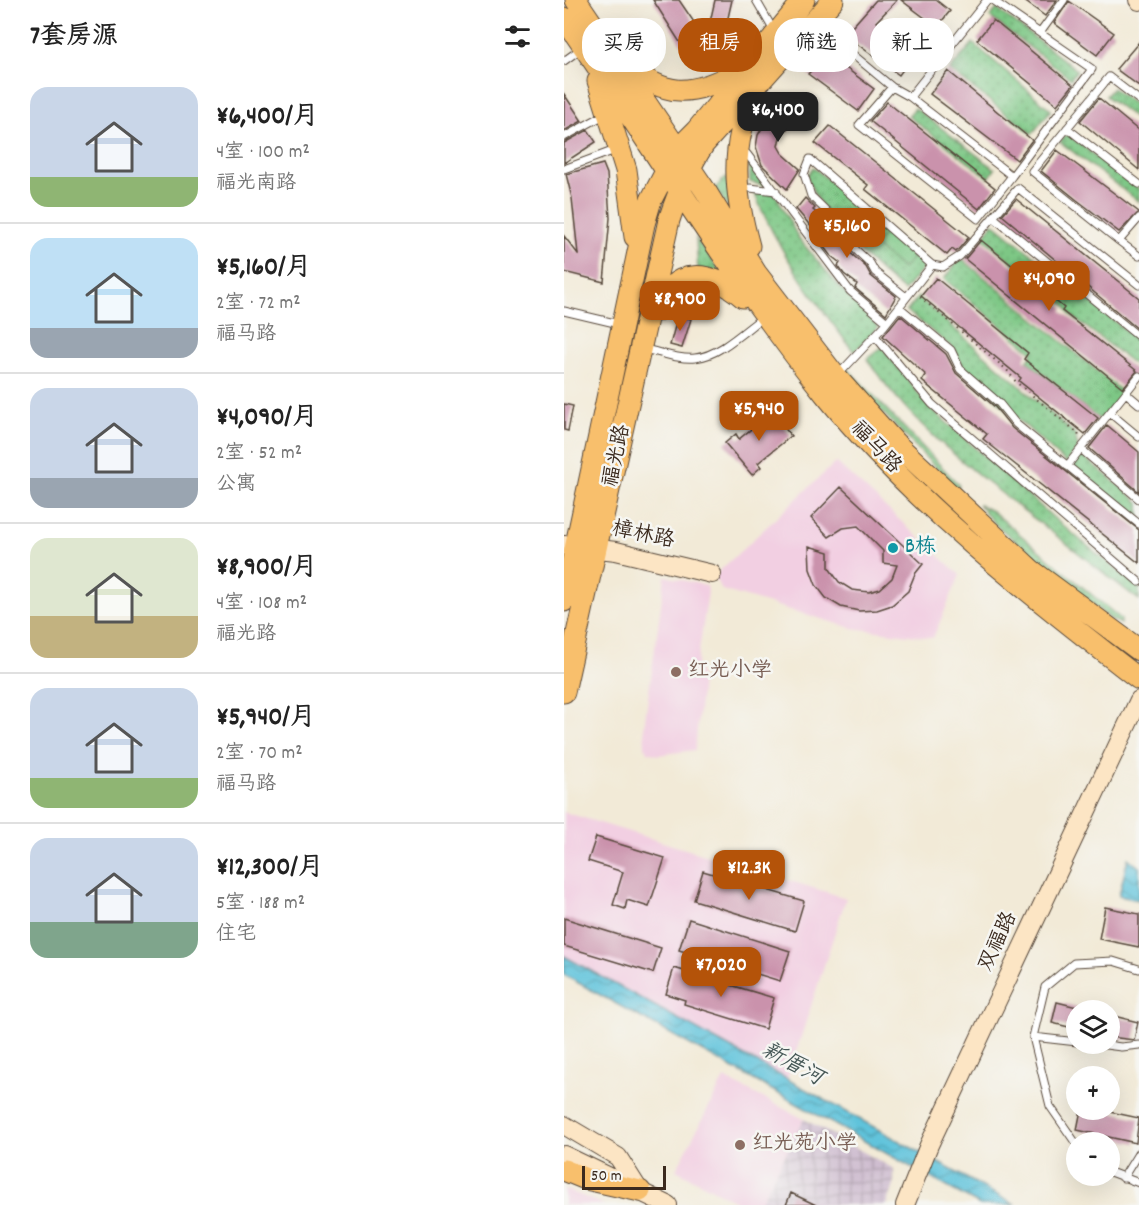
<!DOCTYPE html>
<html lang="zh">
<meta charset="utf-8">
<style>
body{margin:0;font-family:Dekko,"LXGW WenKai TC",sans-serif;background:#f6f6f6;color:#222;height:100vh;display:flex;flex-direction:column;font-size:22px;white-space:nowrap}
*{box-sizing:border-box;margin:0}
p{font-size:20px;color:#767676}
.icon{flex:none;width:33px;height:33px;fill:none;stroke:currentColor;stroke-width:2;stroke-linecap:round;stroke-linejoin:round}
.map{position:relative;flex:1;overflow:hidden}
.drawer{display:flex;flex-direction:column;background:#fff;width:564px}
.drawer>*{flex:none}
.hud{position:absolute;left:18px;top:18px;width:466px;height:54px;display:flex;gap:12px}
.buttons{position:absolute;left:502px;top:1000px;display:grid;gap:12px}
.buttons a{display:grid;place-items:center;width:54px;height:54px;border-radius:50%;background:#fff;box-shadow:0 6px 24px #0002;font-size:30px}
.scale{position:absolute;left:18px;bottom:15px;width:84px;box-sizing:border-box;padding-left:6px;border:3px solid #3b2a1e;border-top:0;font-size:16px;line-height:21px;white-space:nowrap;color:#3b2a1e;-webkit-text-stroke:4px #f6f6f2;paint-order:stroke}
.price{position:absolute;translate:-50% -51px;padding:0 14px;border-radius:12px;background:#b45309;color:#fff;font-size:20px;line-height:39px;filter:drop-shadow(0 2px 3px #0008)}
.price::after{content:'';position:absolute;left:50%;top:36px;width:18px;height:14px;margin-left:-9px;background:inherit;clip-path:polygon(0 0,100% 0,50% 100%)}
.price.selected{background:#222;color:#fff}
ul{padding:0;list-style:none}
li{display:flex;align-items:center;gap:18px;height:150px;padding:0 30px}
li+li{border-top:2px solid #e0e0e0}
li span{display:grid;place-items:center;flex:none;width:168px;height:120px;border-radius:18px;color:#555}
li>.icon{margin-inline-start:auto}
span .icon{width:72px;height:72px;fill:#fffc;stroke-width:1}
li b{font-size:26px}
h2{display:flex;justify-content:space-between;align-items:center;height:72px;padding:0 30px;font-size:26px}
.tag{padding:0 21px;border-radius:24px;background:#fff;box-shadow:0 6px 24px #0002;font-size:21px;line-height:54px}
.tag.selected{background:#b45309;color:#fff}
main{display:flex;flex:1;min-height:0}
.map>svg:first-child{display:block}
.built{fill:#f2cfe2}
.industrial{fill:url(#industrial-grid)}
.green{fill:url(#green-dots);stroke:#5c7852;stroke-width:1.5}
.pitch{fill:#7dc785;stroke:#5c7852;stroke-width:1.5}
.water{fill:url(#water-waves);stroke:#4c767c;stroke-width:1.5}
.building{fill:#ca92ac}
.lines{fill:none;stroke-linecap:round;stroke-linejoin:round}
.lane-casing{stroke:#56473a;stroke-width:9}
.secondary-casing{stroke:#56473a;stroke-width:20}
.primary-casing{stroke:#56473a;stroke-width:23}
.path{stroke:#56473a;stroke-width:2;stroke-dasharray:1.5 4.5;stroke-linecap:butt}
.lane{stroke:#fff;stroke-width:7}
.secondary{stroke:#fce5c4;stroke-width:18}
.primary{stroke:#f8bf6c;stroke-width:21}
.culture-dot{fill:#0f9aa8;stroke:#f6f6f2;stroke-width:2}
.education-dot{fill:#8d6e63;stroke:#f6f6f2;stroke-width:2}
.labels{text-anchor:middle;dominant-baseline:central;stroke-width:5;stroke-linejoin:round;paint-order:stroke}
.street-label{font-size:21px;fill:#3b2a1e;stroke:#f6f6f2}
.culture-label{font-size:21px;fill:#0d838f;stroke:#f6f6f2;text-anchor:start}
.education-label{font-size:21px;fill:#785e54;stroke:#f6f6f2;text-anchor:start}
.water-label{font-size:22px;font-style:italic;fill:#465857;stroke:#f6f6f2}
</style>
<main>
<section class="drawer">
<h2>7套房源<svg class="icon" aria-label="filters" viewBox="0 0 24 24"><path d="M4 7h16M4 17h16"/><circle cx="9" cy="7" r="2"/><circle cx="15" cy="17" r="2"/></svg></h2>
<ul>
<li><span style="background:linear-gradient(#c9d6e8 75%,#8fb573 0)"><svg class="icon" aria-label="home" viewBox="0 0 24 24"><path d="M3 11l9-7 9 7M6 9v11h12V9"/></svg></span><div><b>¥6,400/月</b><p>4室 · 100 m²</p><p>福光南路</p></div></li>
<li><span style="background:linear-gradient(#bfe0f5 75%,#9aa5b1 0)"><svg class="icon" aria-label="home" viewBox="0 0 24 24"><path d="M3 11l9-7 9 7M6 9v11h12V9"/></svg></span><div><b>¥5,160/月</b><p>2室 · 72 m²</p><p>福马路</p></div></li>
<li><span style="background:linear-gradient(#c9d6e8 75%,#9aa5b1 0)"><svg class="icon" aria-label="home" viewBox="0 0 24 24"><path d="M3 11l9-7 9 7M6 9v11h12V9"/></svg></span><div><b>¥4,090/月</b><p>2室 · 52 m²</p><p>公寓</p></div></li>
<li><span style="background:linear-gradient(#dfe7d0 65%,#c2b280 0)"><svg class="icon" aria-label="home" viewBox="0 0 24 24"><path d="M3 11l9-7 9 7M6 9v11h12V9"/></svg></span><div><b>¥8,900/月</b><p>4室 · 108 m²</p><p>福光路</p></div></li>
<li><span style="background:linear-gradient(#c9d6e8 75%,#8fb573 0)"><svg class="icon" aria-label="home" viewBox="0 0 24 24"><path d="M3 11l9-7 9 7M6 9v11h12V9"/></svg></span><div><b>¥5,940/月</b><p>2室 · 70 m²</p><p>福马路</p></div></li>
<li><span style="background:linear-gradient(#c9d6e8 70%,#7fa58c 0)"><svg class="icon" aria-label="home" viewBox="0 0 24 24"><path d="M3 11l9-7 9 7M6 9v11h12V9"/></svg></span><div><b>¥12,300/月</b><p>5室 · 188 m²</p><p>住宅</p></div></li>
</ul>
</section>
<div class="map">
<svg width="575" height="1205" viewBox="0 0 575 1205">
<defs>
<pattern id="industrial-grid" width="8" height="8" patternUnits="userSpaceOnUse" patternTransform="scale(1.5)"><rect width="8" height="8" fill="#cfbdd0"/><path d="M0 4h8M4 0v8" fill="none" stroke="#a99aa8"/></pattern>
<pattern id="green-dots" width="8" height="8" patternUnits="userSpaceOnUse" patternTransform="scale(1.5)"><rect width="8" height="8" fill="#7dc785"/><path d="M2 2h.1M6 6h.1" fill="none" stroke="#68a26c" stroke-width="1.8" stroke-linecap="round"/></pattern>
<pattern id="water-waves" width="16" height="10" patternUnits="userSpaceOnUse" patternTransform="scale(1.5)"><rect width="16" height="10" fill="#5ec3db"/><path d="M0 5q4-4 8 0t8 0" fill="none" stroke="#4f9fb1"/></pattern>
</defs>
<rect width="100%" height="100%" fill="#f6f6f2"/>
<filter id="ink" filterUnits="userSpaceOnUse"><feTurbulence type="fractalNoise" baseFrequency=".0167" numOctaves="2"/><feDisplacementMap in="SourceGraphic" scale="12" xChannelSelector="R" yChannelSelector="G"/><feConvolveMatrix kernelMatrix="1 2 1 2 8 2 1 2 1" color-interpolation-filters="sRGB"/></filter>
<filter id="wash" filterUnits="userSpaceOnUse"><feTurbulence type="fractalNoise" baseFrequency=".008" numOctaves="4" result="noise"/><feDisplacementMap in="SourceGraphic" scale="24" xChannelSelector="R" yChannelSelector="G"/><feGaussianBlur stdDeviation="1.35" result="paint"/><feColorMatrix in="noise" values="0 0 0 0 0 0 0 0 0 0 0 0 0 0 0 0 0 1.4 0 .05"/><feComposite in="paint" operator="in"/></filter>
<g filter="url(#wash)">
<rect width="100%" height="100%" fill="#f2ead7"/>
<path class="built" d="M 272,462 L 396,575 L 369,638 L 288,628 L 158,590 L 150,576 Z
M 101,576 L 143,586 L 144,592 L 133,664 L 138,680 L 131,750 L 94,755 L 84,752 L 81,747 L 80,727 Z
M 0,812 L 282,898 L 223,1080 L 0,956 Z
M 160,1078 L 240,1119 L 195,1205 L 179,1205 L 112,1170 Z
M 0,1189 L 41,1205 L 0,1205 Z"/>
<path class="industrial" d="M 240,1119 L 330,1169 L 330,1183 L 322,1205 L 195,1205 Z"/>
<path class="green" d="M 433,9 L 513,70 L 507,79 L 426,17 Z
M 409,43 L 487,110 L 468,134 L 386,70 Z
M 549,88 L 575,108 L 575,121 L 542,96 Z
M 351,108 L 431,169 L 425,178 L 344,116 Z
M 503,134 L 575,189 L 575,202 L 496,142 Z
M 185,159 L 204,187 L 186,182 Z
M 249,167 L 363,264 L 340,291 C 307,265 256,217 243,176 Z
M 162,177 L 169,204 L 165,209 L 151,188 Z
M 190,192 L 211,193 L 235,239 L 281,293 L 314,327 L 290,352 C 251,301 214,252 190,192 Z
M 429,223 L 575,341 L 575,368 L 507,315 L 502,306 L 419,238 Z
M 132,238 L 163,281 L 134,272 Z
M 397,258 L 560,393 L 537,421 L 463,361 L 469,353 L 380,279 Z
M 354,297 L 511,434 L 514,448 L 502,463 L 398,368 L 391,350 L 343,311 Z
M 318,347 L 364,406 L 492,520 L 575,588 L 575,600 C 544,577 515,553 485,530 C 419,479 350,429 303,359 Z
M 284,369 L 394,484 L 395,487 L 391,488 L 282,374 L 281,370 Z
M 516,454 L 575,502 L 575,520 L 507,465 Z
M 414,504 L 428,511 L 557,619 L 557,624 L 545,618 L 431,524 Z"/>
<path class="pitch" d="M 321,233 L 350,256 L 339,269 L 311,246 Z"/>
<path class="water" d="M 564,858 L 575,867 L 575,900 L 555,896 Z
M 0,956 L 451,1205 L 416,1205 L 0,975 Z"/>
<g id="blocks">
<path class="building" d="M 89,0 L 115,0 L 142,40 L 151,0 L 168,0 L 161,31 L 124,55 Z
M 312,0 L 333,0 L 312,22 L 352,52 L 335,75 L 281,35 Z
M 337,0 L 372,0 L 386,11 L 373,27 Z
M 459,0 L 493,0 L 481,16 Z
M 505,1 L 550,33 L 533,55 L 490,23 Z
M 429,20 L 509,85 L 493,105 L 413,40 Z
M 575,42 L 575,86 L 552,69 Z
M 263,54 L 310,89 L 294,111 L 244,74 Z
M 384,71 L 468,140 L 453,160 L 366,94 Z
M 0,94 L 18,121 L 0,131 Z
M 224,97 L 239,111 L 216,137 L 214,146 L 218,153 L 236,169 L 223,189 L 198,165 L 192,147 L 194,135 L 201,123 Z
M 535,98 L 575,131 L 575,170 L 516,121 Z
M 323,102 L 431,188 L 415,209 L 306,121 Z
M 266,126 L 405,237 L 392,252 L 388,249 L 383,255 L 301,189 L 304,185 L 251,143 Z
M 24,130 L 32,142 L 0,163 L 0,143 Z
M 493,150 L 575,212 L 555,232 L 513,200 L 477,171 Z
M 39,164 L 43,174 L 46,218 L 40,282 L 0,272 L 0,236 L 14,254 L 8,198 L 2,174 Z
M 241,198 L 251,208 L 249,210 L 280,238 L 282,249 L 302,267 L 307,276 L 332,296 L 322,314 L 291,288 L 293,284 L 280,274 L 274,266 L 276,263 L 266,255 L 254,239 L 256,237 L 232,209 Z
M 452,199 L 575,298 L 575,330 L 438,215 Z
M 417,240 L 500,308 L 498,311 L 573,371 L 559,388 L 401,259 Z
M 372,278 L 464,353 L 460,359 L 534,418 L 521,434 L 455,381 L 457,378 L 357,296 Z
M 114,315 L 127,319 L 118,348 L 106,345 Z
M 336,315 L 382,354 L 392,373 L 431,407 L 448,428 L 575,530 L 575,563 L 419,439 L 423,434 L 358,381 L 362,375 L 319,336 Z
M 0,404 L 9,406 L 4,431 L 0,430 Z
M 208,412 L 227,436 L 194,463 L 197,467 L 188,475 L 161,443 L 172,434 L 175,439 Z
M 543,425 L 575,452 L 575,492 L 525,448 Z
M 277,487 L 359,564 L 351,574 L 344,591 L 328,605 L 313,610 L 295,611 L 277,607 L 262,598 L 252,585 L 246,569 L 245,546 L 265,552 L 265,568 L 275,582 L 288,590 L 305,592 L 316,589 L 328,578 L 333,565 L 319,563 L 319,551 L 294,526 L 279,528 L 265,537 L 247,518 Z
M 32,837 L 101,858 L 85,907 L 63,900 L 61,909 L 49,905 L 59,872 L 24,861 Z
M 139,871 L 240,901 L 231,931 L 130,900 Z
M 541,907 L 575,914 L 575,947 L 535,939 Z
M 0,918 L 97,948 L 89,973 L 0,946 Z
M 125,919 L 226,951 L 216,981 L 115,950 Z
M 110,968 L 210,998 L 201,1029 L 120,1004 L 121,1000 L 102,994 Z
M 493,1002 L 513,1007 L 513,1029 L 488,1023 Z
M 546,1015 L 574,1022 L 570,1040 L 546,1037 Z
M 517,1110 L 537,1110 L 575,1118 L 572,1143 L 513,1130 Z
M 227,1193 L 252,1205 L 222,1205 Z"/>
</g>
</g>
<g filter="url(#ink)">
<use href="#blocks" fill-opacity="0" stroke="#56473a" stroke-width="1.5"/>
<g class="lines">
<g class="lane-casing">
<path id="lane" d="M 192,0 L 210,31
M 423,0 L 346,97 L 448,176 L 528,69 L 428,0
M 251,23 L 328,87 L 346,97
M 476,33 L 500,0
M 0,61 L 18,48
M 328,87 L 295,125 L 414,219 L 448,176
M 503,128 L 575,184
M 0,137 L 42,114
M 183,154 L 286,291 L 323,322
M 0,169 L 54,149
M 186,188 L 212,191
M 429,217 L 575,337
M 575,218 L 555,241 L 575,256
M 555,241 L 468,171 L 545,77 L 575,100
M 342,297 L 311,272 L 306,263 L 291,249 L 283,231 L 247,196 L 240,174 L 246,159 L 368,265
M 335,307 L 387,350 L 396,369 L 435,403 L 452,424 L 575,524
M 0,311 L 55,324
M 311,336 L 368,404 L 575,582
M 80,349 C 96,352 115,360 131,358 C 155,356 180,331 199,317
M 274,375 L 320,326 L 368,265 L 379,267 L 396,256 L 454,188 L 575,285
M 562,393 L 575,404
M 546,413 L 575,437
M 517,449 L 575,499
M 503,466 L 575,376
M 469,1037 L 513,1042
M 534,1044 L 557,1047 L 575,1045
M 513,1145 L 486,1106 L 469,1037 L 481,987 L 510,963 L 549,961 L 575,969
M 546,1172 L 575,1183
M 559,1178 L 575,1152"/>
</g>
<g class="secondary-casing">
<path id="secondary" d="M 574,0 L 575,1
M 0,545 L 52,551 L 148,574
M 0,1125 L 54,1157 L 75,1190
M 0,1155 L 104,1205
M 341,1205 L 365,1145 L 575,700"/>
</g>
<g class="primary-casing">
<path id="primary" d="M 12,0 L 141,190 L 192,273 L 272,377 L 331,443 L 467,570 L 575,650
M 0,18 C 87,143 165,274 261,394 C 350,504 463,592 575,679
M 60,64 C 102,98 127,97 173,72
M 34,81 L 62,170 L 71,237
M 185,246 C 171,196 165,145 190,96
M 92,311 C 110,264 147,271 179,297
M 0,601 L 80,224 L 87,200 L 113,150 L 132,131 L 240,0
M 0,692 L 105,220 C 114,193 124,168 140,144 L 269,0
M 0,1170 L 22,1179 L 76,1191"/>
</g>
<path class="path" d="M 356,297 L 443,370 L 452,382 L 514,433 L 515,437"/>
<use href="#lane" class="lane"/>
<use href="#secondary" class="secondary"/>
<use href="#primary" class="primary"/>
</g>
</g>
<circle class="culture-dot" cx="329" cy="548" r="6"/>
<g class="education-dot">
<circle cx="112" cy="672" r="6"/>
<circle cx="176" cy="1145" r="6"/>
</g>
<g class="labels">
<g class="street-label">
<text transform="translate(311 448) rotate(47)">福马路</text>
<text transform="translate(54 456) rotate(-78)">福光路</text>
<text transform="translate(79 536) rotate(12)">樟林路</text>
<text transform="translate(435 942) rotate(-65)">双福路</text>
</g>
<g class="culture-label">
<text x="341" y="548">B栋</text>
</g>
<g class="education-label">
<text x="124" y="672">红光小学</text>
<text x="188" y="1145">红光苑小学</text>
</g>
<g class="water-label">
<text transform="translate(228 1065) rotate(29)">新厝河</text>
</g>
</g>
</svg>
<div class="buttons">
<a><svg class="icon" aria-label="layers" viewBox="0 0 24 24"><path d="M12 4l9 5-9 5-9-5zM3 14l9 5 9-5"/></svg></a>
<a>+</a>
<a>−</a>
</div>
<div class="scale">50 m</div>
<b class="price selected" style="left:214px;top:143px">¥6,400</b>
<b class="price" style="left:283px;top:259px">¥5,160</b>
<b class="price" style="left:485px;top:312px">¥4,090</b>
<b class="price" style="left:116px;top:332px">¥8,900</b>
<b class="price" style="left:195px;top:442px">¥5,940</b>
<b class="price" style="left:185px;top:901px">¥12.3K</b>
<b class="price" style="left:157px;top:998px">¥7,020</b>
<div class="hud">
<a class="tag">买房</a>
<a class="tag selected">租房</a>
<a class="tag">筛选</a>
<a class="tag">新上</a>
</div>
</div>
</main>
